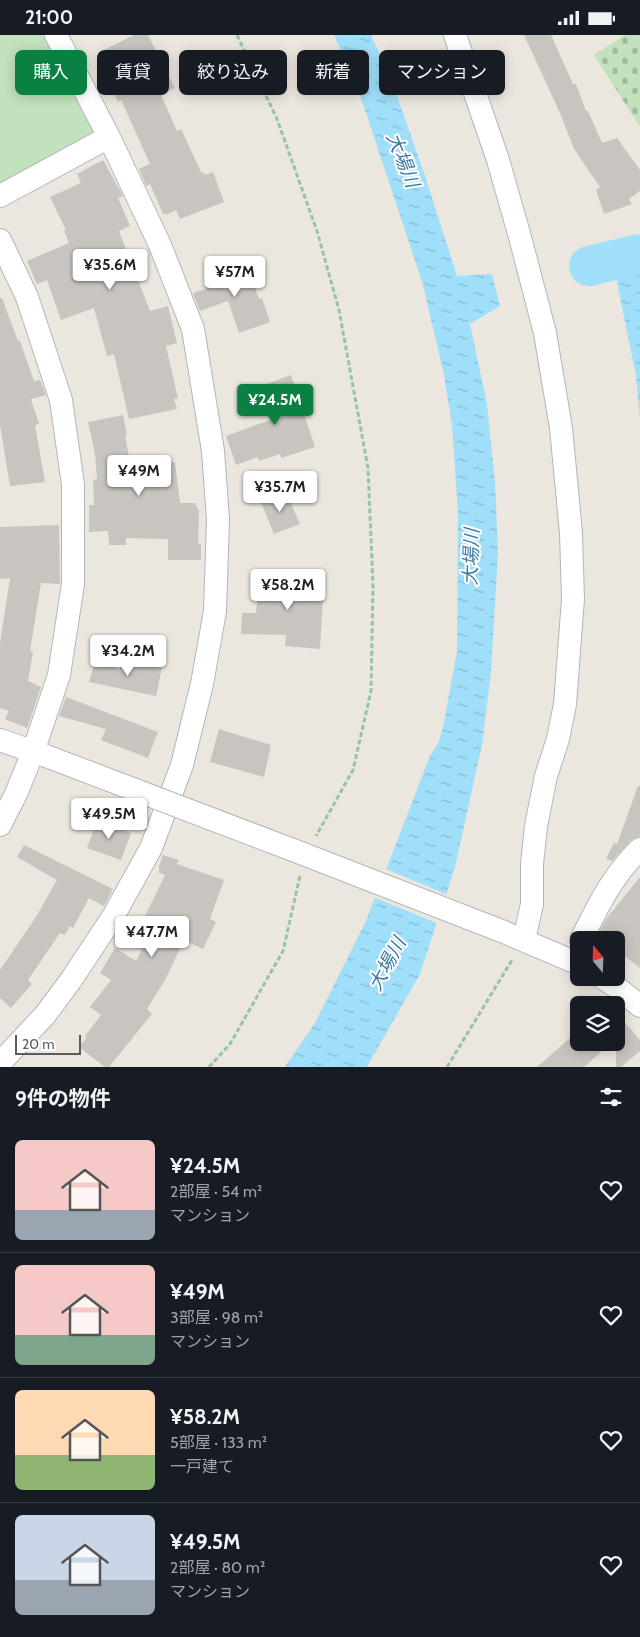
<!DOCTYPE html>
<html lang="ja">
<meta charset="utf-8">
<style>
body{margin:0;font-family:Cabin,"Noto Sans JP",sans-serif;background:#20242c;color:#f1f3f6;height:100vh;display:flex;flex-direction:column;font-size:19px;white-space:nowrap}
*{box-sizing:border-box;margin:0}
p{font-size:16px;color:#9ea1a6}
.icon{flex:none;width:28px;height:28px;fill:none;stroke:currentColor;stroke-width:2;stroke-linecap:round;stroke-linejoin:round}
.map{position:relative;height:1032px;overflow:hidden}
.panel{display:flex;flex-direction:column;background:#171b24;flex:1}
.panel>*{flex:none}
.guide{position:absolute;left:15px;top:15px;width:610px;height:45px;display:flex;gap:10px}
.needle{width:32px;rotate:341deg}
.controls{position:absolute;left:570px;top:896px;display:grid;gap:10px}
.controls a{display:grid;place-items:center;width:55px;height:55px;border-radius:8px;background:#171b24;box-shadow:0 2px 12px #0003;font-size:25px}
.scale{position:absolute;left:15px;bottom:12px;width:66px;box-sizing:border-box;padding-left:5px;border:2px solid #585d60;border-top:0;font-size:14px;line-height:18px;white-space:nowrap;color:#585d60;-webkit-text-stroke:4px #fff;paint-order:stroke}
.price{position:absolute;translate:-50% -42px;padding:0 11px;border-radius:5px;background:#fff;color:#222;font-size:16px;line-height:32px;filter:drop-shadow(0 1px 2px #0008)}
.price::after{content:'';position:absolute;left:50%;top:30px;width:15px;height:11px;margin-left:-8px;background:inherit;clip-path:polygon(0 0,100% 0,50% 100%)}
.price.active{background:#0b8043;color:#fff}
ul{padding:0;list-style:none}
li{display:flex;align-items:center;gap:15px;height:125px;padding:0 15px}
li+li{border-top:1px solid #363941}
li span{display:grid;place-items:center;flex:none;width:140px;height:100px;border-radius:8px;color:#555}
li>.icon{margin-inline-start:auto}
span .icon{width:60px;height:60px;fill:#fffc;stroke-width:1}
li b{font-size:21px}
h2{display:flex;justify-content:space-between;align-items:center;height:60px;padding:0 15px;font-size:21px}
.pill{padding:0 18px;border-radius:8px;background:#171b24;box-shadow:0 2px 12px #0003;font-size:18px;line-height:45px}
.pill.active{background:#0b8043;color:#fff}
.status{display:flex;justify-content:space-between;align-items:center;height:35px;padding:0 25px;background:#171b24;direction:ltr}
.status svg{height:14px;fill:currentColor}
.map>svg:first-child{display:block}
.cemetery{fill:url(#cemetery-stones)}
.green{fill:#c1e2bc}
.water{fill:url(#water-ripples)}
.pier{fill:#ebe7df}
.lines{fill:none;stroke-linecap:round;stroke-linejoin:round}
.river{stroke:#a0dffa;stroke-width:40}
.building{fill:#c8c4bf}
.minor-casing{stroke:#b2b6ba;stroke-width:24}
.path{stroke:#97c59e;stroke-width:3;stroke-dasharray:5 2.5;stroke-linecap:butt}
.minor{stroke:#fff;stroke-width:22}
.minor-bridge-casing{stroke:#b2b6ba;stroke-width:24;stroke-linecap:butt}
.minor-bridge{stroke:#fff;stroke-width:22}
.labels{text-anchor:middle;dominant-baseline:central;stroke-width:4;stroke-linejoin:round;paint-order:stroke}
.water-label{font-size:19px;font-style:italic;fill:#3d7ba2;stroke:#fff}
</style>
<div class="status"><b>21:00</b><svg viewBox="0 0 49 12"><path d="M0 12V9h3v3zM5 12V6h3v6zM10 12V3h3v9zM15 12V0h3v12zM26 1h20v11H26zM47 4h2v5h-2z"/></svg></div>
<div class="map">
<svg width="640" height="1032" viewBox="0 0 640 1032">
<defs>
<pattern id="cemetery-stones" width="16" height="16" patternUnits="userSpaceOnUse" patternTransform="scale(1.25)"><rect width="16" height="16" fill="#c1e2bc"/><path d="M2 7V4a2 2 0 0 1 4 0v3zM10 15v-3a2 2 0 0 1 4 0v3z" fill="#a0ba9c"/></pattern>
<pattern id="water-ripples" width="26" height="14" patternUnits="userSpaceOnUse" patternTransform="scale(1.25)"><rect width="26" height="14" fill="#a0dffa"/><path d="M2 4q2-2 4 0t4 0M15 11q2-2 4 0t4 0" fill="none" stroke="#85b8ce"/></pattern>
</defs>
<rect width="100%" height="100%" fill="#ebe7df"/>
<path class="cemetery" d="M 625,0 L 640,0 L 640,92 L 594,20 Z"/>
<path class="green" d="M 0,0 L 43,0 L 95,101 L 0,150 Z"/>
<path class="water" d="M 334,0 L 371,0 L 392,47 L 424,138 L 457,241 L 492,239 L 500,271 L 470,289 L 487,369 L 495,447 L 498,518 L 491,637 L 482,710 L 455,832 L 420,939 L 367,1032 L 285,1032 L 315,988 L 366,886 L 430,721 L 438,708 L 443,693 L 457,616 L 458,479 L 452,390 L 444,340 L 423,250 L 361,63 Z
M 640,203 L 640,384 L 636,341 L 616,242 L 608,241 L 597,245 L 588,216 Z"/>
<path class="pier" d="M 384,833 L 448,860 L 439,889 L 373,862 Z"/>
<g class="lines">
<path class="river" d="M 589,231 L 640,219"/>
</g>
<path class="building" d="M 134,0 L 148,0 L 175,53 L 161,60 L 177,96 L 181,94 L 201,137 L 203,137 L 205,140 L 213,137 L 224,167 L 180,184 L 176,175 L 166,180 L 165,178 L 163,179 L 150,149 L 146,151 L 139,134 L 150,129 L 121,65 L 118,67 L 110,50 L 120,45 L 104,15 Z
M 524,0 L 551,0 L 573,49 L 576,49 L 586,76 L 588,76 L 602,108 L 617,103 L 640,135 L 640,156 L 629,164 L 632,169 L 604,179 L 596,155 L 600,152 L 574,114 L 560,78 Z
M 103,125 L 123,161 L 118,163 L 130,191 L 119,196 L 150,276 L 168,271 L 177,308 L 166,311 L 178,363 L 174,364 L 177,374 L 129,384 L 114,319 L 107,321 L 94,273 L 61,285 L 47,245 L 37,249 L 27,226 L 69,208 L 64,196 L 66,195 L 50,162 L 81,148 L 77,139 Z
M 247,230 L 259,264 L 262,263 L 270,287 L 239,298 L 228,266 L 200,276 L 193,258 L 206,254 L 204,246 Z
M 0,263 L 2,263 L 18,306 L 20,306 L 34,346 L 40,345 L 46,360 L 31,364 L 39,389 L 35,390 L 45,447 L 10,451 L 0,390 Z
M 291,340 L 315,412 L 281,423 L 280,419 L 259,426 L 258,422 L 236,430 L 226,401 L 270,385 L 258,352 Z
M 123,380 L 127,400 L 125,401 L 131,432 L 175,427 L 180,468 L 195,468 L 199,476 L 198,508 L 201,509 L 201,525 L 168,525 L 168,504 L 126,503 L 126,510 L 109,510 L 108,496 L 89,497 L 89,470 L 94,470 L 93,445 L 97,444 L 95,419 L 88,387 Z
M 286,457 L 300,489 L 274,499 L 261,467 Z
M 59,490 L 60,549 L 41,548 L 30,616 L 33,617 L 28,646 L 41,652 L 27,693 L 5,684 L 9,676 L 0,673 L 0,608 L 10,543 L 0,544 L 0,492 Z
M 252,541 L 324,545 L 320,614 L 285,611 L 286,600 L 241,599 L 242,578 L 256,578 L 258,556 Z
M 122,625 L 162,633 L 156,661 L 89,647 L 95,627 L 120,634 Z
M 66,662 L 158,697 L 148,723 L 101,705 L 106,694 L 59,681 Z
M 219,694 L 271,710 L 264,742 L 210,727 Z
M 638,751 L 640,751 L 640,801 L 631,805 L 612,826 L 606,824 L 614,808 L 617,809 Z
M 97,785 L 131,798 L 121,825 L 87,813 Z
M 24,810 L 113,854 L 104,871 L 89,863 L 73,893 L 70,891 L 65,900 L 60,898 L 28,945 L 32,949 L 11,973 L 0,963 L 0,935 L 36,882 L 57,845 L 17,822 Z
M 163,820 L 179,825 L 177,829 L 224,845 L 210,884 L 216,887 L 203,914 L 184,905 L 165,945 L 147,974 L 152,979 L 109,1032 L 105,1032 L 79,1012 L 87,1002 L 85,1001 L 101,980 L 90,972 L 111,945 L 100,938 L 115,913 L 136,926 L 155,889 L 144,883 L 165,840 L 159,838 L 159,831 Z
M 640,842 L 640,933 L 616,914 L 616,905 L 605,905 L 598,899 L 606,884 Z
M 616,977 L 640,1005 L 640,1016 L 621,1032 L 616,1032 Z
M 579,995 L 579,1008 L 611,1008 L 584,1032 L 537,1032 Z"/>
<g class="lines">
<g class="minor-casing">
<path id="minor" d="M 455,0 L 498,125 L 520,202 L 545,298 L 561,393 L 571,498 L 573,564 L 565,669 L 558,704 L 546,741 L 536,791 L 532,829 L 532,869 L 524,905
M 0,161 L 109,102
M 0,205 L 27,262 L 61,365 L 73,450 L 73,549 L 59,640 L 33,717 L 16,759 L 0,790
M 0,705 L 46,721
M 293,815 L 504,897 L 579,929
M 581,905 C 598,871 612,841 640,814
M 601,942 L 615,951 L 640,971
M 0,1028 L 45,980 L 71,945 L 114,880 L 151,813 L 182,730 L 202,649 L 215,576 L 218,484 L 213,416 L 193,294 L 160,210 L 109,102 L 56,0"/>
</g>
<path class="path" d="M 237,0 L 277,84 L 317,196 L 339,275 L 368,433 L 373,550 L 371,656 L 353,735 L 316,801
M 209,1032 L 230,1009 L 283,916 L 300,841
M 447,1032 L 512,925"/>
<use href="#minor" class="minor"/>
<g class="minor-bridge-casing">
<path id="minor-bridge" d="M 46,721 L 293,815"/>
</g>
<use href="#minor-bridge" class="minor-bridge"/>
</g>
<g class="labels">
<g class="water-label">
<text transform="translate(403 125) rotate(68)">大場川</text>
<text transform="translate(471 522) rotate(-88)">大場川</text>
<text transform="translate(387 929) rotate(-62)">大場川</text>
</g>
</g>
</svg>
<div class="controls">
<a><svg class="needle" viewBox="-14 -14 28 28"><path d="M0-13l5 13h-10z" fill="#e53935"/><path d="M0 13l5-13h-10z" fill="#9ea1a6"/></svg></a>
<a><svg class="icon" aria-label="layers" viewBox="0 0 24 24"><path d="M12 4l9 5-9 5-9-5zM3 14l9 5 9-5"/></svg></a>
</div>
<div class="scale">20 m</div>
<b class="price" style="left:110px;top:256px">¥35.6M</b>
<b class="price" style="left:235px;top:263px">¥57M</b>
<b class="price active" style="left:275px;top:391px">¥24.5M</b>
<b class="price" style="left:139px;top:462px">¥49M</b>
<b class="price" style="left:280px;top:478px">¥35.7M</b>
<b class="price" style="left:288px;top:576px">¥58.2M</b>
<b class="price" style="left:128px;top:642px">¥34.2M</b>
<b class="price" style="left:109px;top:805px">¥49.5M</b>
<b class="price" style="left:152px;top:923px">¥47.7M</b>
<div class="guide">
<a class="pill active">購入</a>
<a class="pill">賃貸</a>
<a class="pill">絞り込み</a>
<a class="pill">新着</a>
<a class="pill">マンション</a>
</div>
</div>
<section class="panel">
<h2>9件の物件<svg class="icon" aria-label="filters" viewBox="0 0 24 24"><path d="M4 7h16M4 17h16"/><circle cx="9" cy="7" r="2"/><circle cx="15" cy="17" r="2"/></svg></h2>
<ul>
<li><span style="background:linear-gradient(#f6c9c9 70%,#9aa5b1 0)"><svg class="icon" aria-label="home" viewBox="0 0 24 24"><path d="M3 11l9-7 9 7M6 9v11h12V9"/></svg></span><div><b>¥24.5M</b><p>2部屋 · 54 m²</p><p>マンション</p></div><svg class="icon" aria-label="heart" viewBox="0 0 24 24"><path d="M12 20l-8-8c-3-5 5-10 8-4 3-6 11-1 8 4z"/></svg></li>
<li><span style="background:linear-gradient(#f6c9c9 70%,#7fa58c 0)"><svg class="icon" aria-label="home" viewBox="0 0 24 24"><path d="M3 11l9-7 9 7M6 9v11h12V9"/></svg></span><div><b>¥49M</b><p>3部屋 · 98 m²</p><p>マンション</p></div><svg class="icon" aria-label="heart" viewBox="0 0 24 24"><path d="M12 20l-8-8c-3-5 5-10 8-4 3-6 11-1 8 4z"/></svg></li>
<li><span style="background:linear-gradient(#ffd9b3 65%,#8fb573 0)"><svg class="icon" aria-label="home" viewBox="0 0 24 24"><path d="M3 11l9-7 9 7M6 9v11h12V9"/></svg></span><div><b>¥58.2M</b><p>5部屋 · 133 m²</p><p>一戸建て</p></div><svg class="icon" aria-label="heart" viewBox="0 0 24 24"><path d="M12 20l-8-8c-3-5 5-10 8-4 3-6 11-1 8 4z"/></svg></li>
<li><span style="background:linear-gradient(#c9d6e8 65%,#9aa5b1 0)"><svg class="icon" aria-label="home" viewBox="0 0 24 24"><path d="M3 11l9-7 9 7M6 9v11h12V9"/></svg></span><div><b>¥49.5M</b><p>2部屋 · 80 m²</p><p>マンション</p></div><svg class="icon" aria-label="heart" viewBox="0 0 24 24"><path d="M12 20l-8-8c-3-5 5-10 8-4 3-6 11-1 8 4z"/></svg></li>
</ul>
</section>
